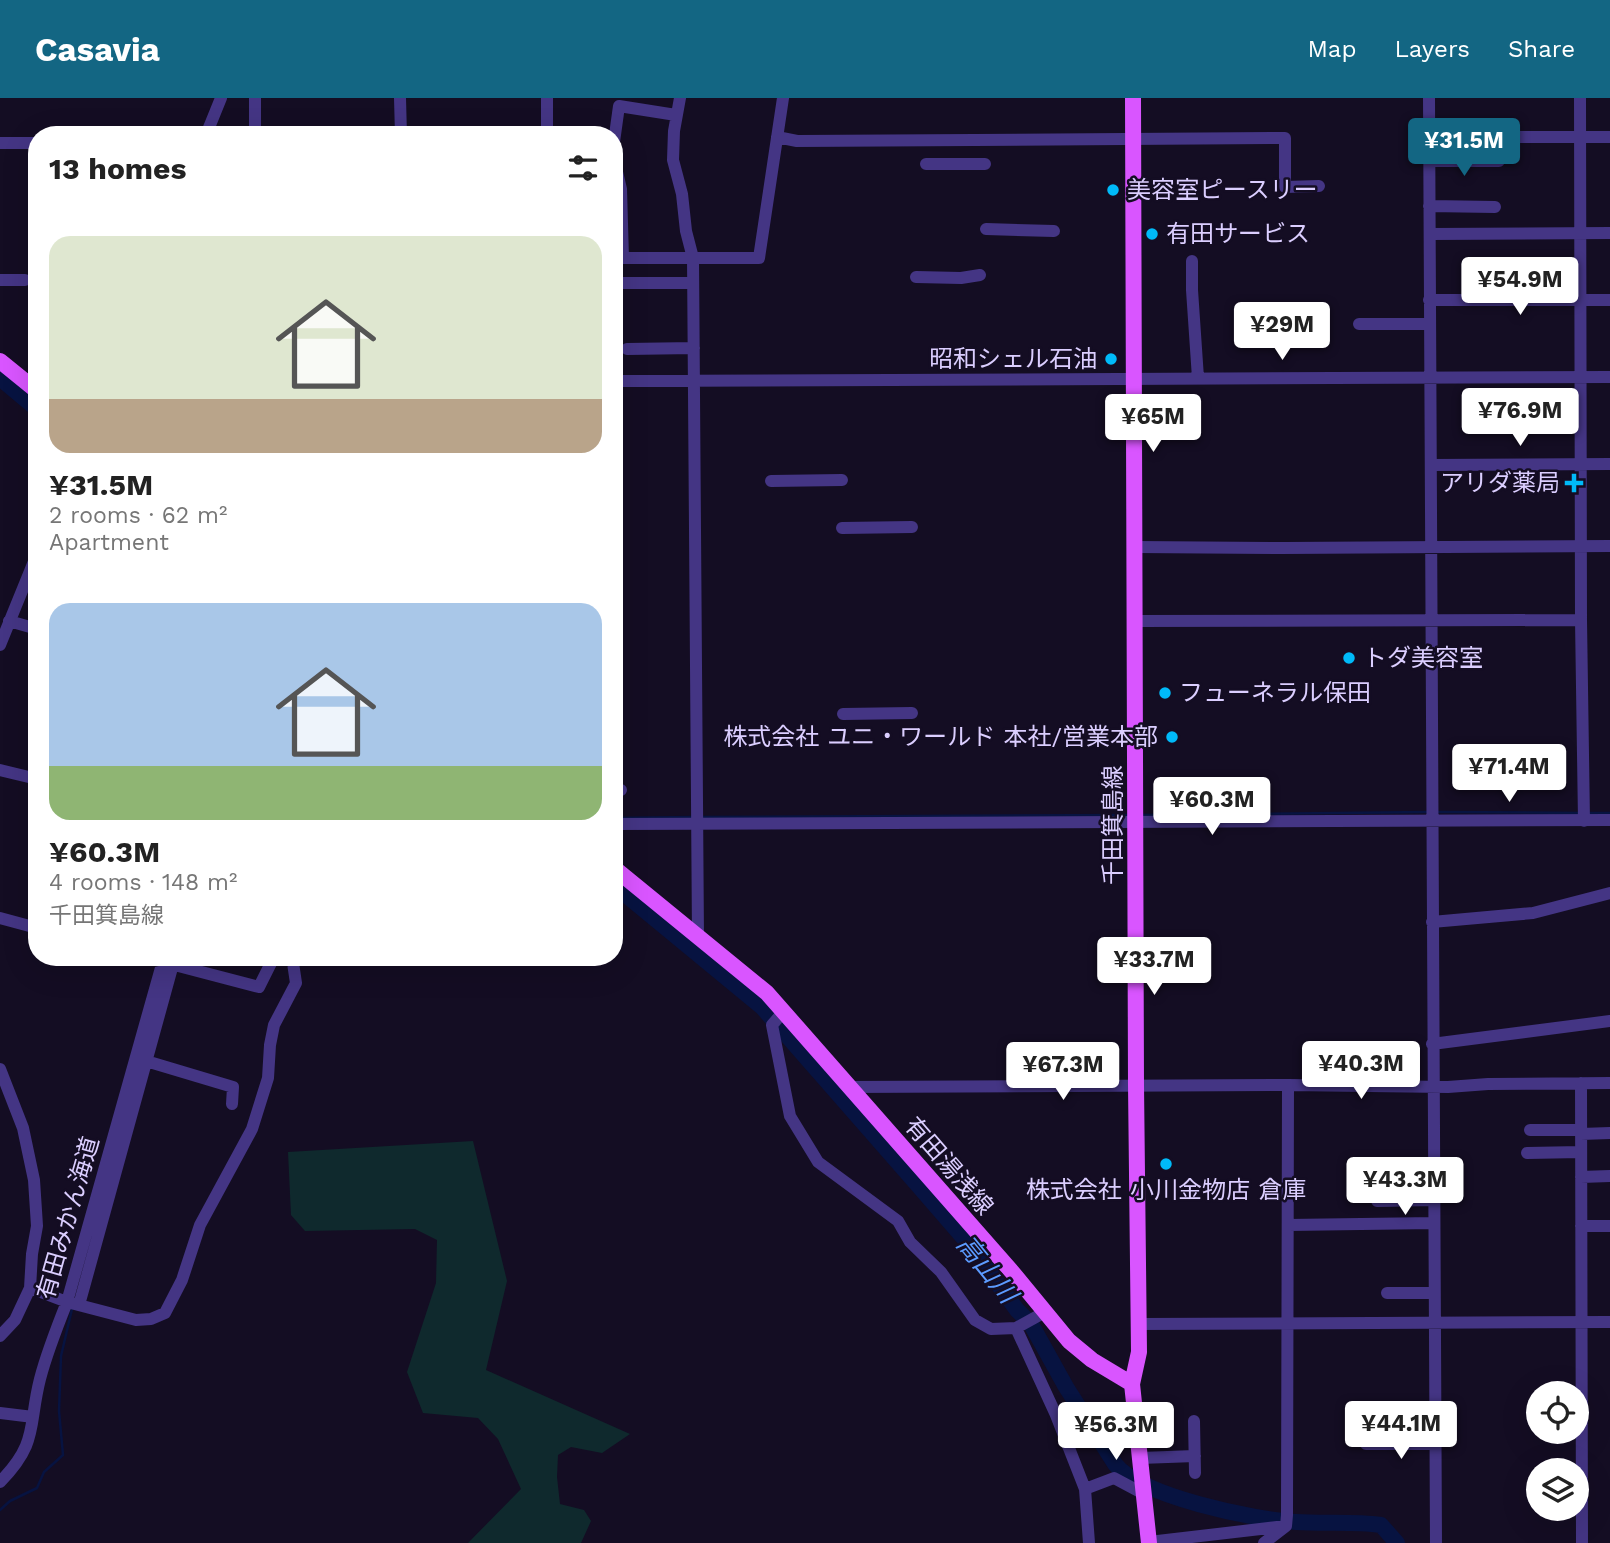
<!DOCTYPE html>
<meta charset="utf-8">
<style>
body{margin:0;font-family:"Work Sans","Noto Sans JP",sans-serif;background:#f6f6f6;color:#222;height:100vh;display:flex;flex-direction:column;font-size:26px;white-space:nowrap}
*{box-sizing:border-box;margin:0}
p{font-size:23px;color:#767676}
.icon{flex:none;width:38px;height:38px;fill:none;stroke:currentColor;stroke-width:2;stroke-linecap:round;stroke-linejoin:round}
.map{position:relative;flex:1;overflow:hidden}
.side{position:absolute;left:28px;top:28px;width:595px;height:840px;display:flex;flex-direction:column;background:#fff;border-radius:28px;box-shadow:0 7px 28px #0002}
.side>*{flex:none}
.controls{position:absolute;left:1526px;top:1283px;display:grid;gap:14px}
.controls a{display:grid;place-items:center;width:63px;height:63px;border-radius:50%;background:#fff;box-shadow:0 7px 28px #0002;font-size:35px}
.price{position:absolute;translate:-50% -60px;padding:0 16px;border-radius:7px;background:#fff;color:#222;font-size:23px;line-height:46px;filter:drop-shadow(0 2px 4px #0008)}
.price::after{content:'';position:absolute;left:50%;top:42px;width:21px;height:16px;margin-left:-10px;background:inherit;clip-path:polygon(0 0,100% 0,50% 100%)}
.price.active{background:#136683;color:#fff}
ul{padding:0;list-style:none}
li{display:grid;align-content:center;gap:14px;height:371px;padding:0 21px}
li span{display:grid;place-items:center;height:217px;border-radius:21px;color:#555}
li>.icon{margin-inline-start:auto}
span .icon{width:126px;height:126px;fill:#fffc;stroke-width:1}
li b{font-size:30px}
h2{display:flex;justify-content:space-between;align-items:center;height:84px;padding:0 21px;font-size:30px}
header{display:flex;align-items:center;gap:42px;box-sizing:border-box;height:98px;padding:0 35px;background:#136683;color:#fff}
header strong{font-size:33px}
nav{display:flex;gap:38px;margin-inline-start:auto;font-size:24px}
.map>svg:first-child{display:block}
.green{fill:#0f292d}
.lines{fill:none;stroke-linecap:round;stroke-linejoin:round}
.stream{stroke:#071341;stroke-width:2.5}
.river{stroke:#071341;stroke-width:16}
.minor{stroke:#443584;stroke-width:12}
.major{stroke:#d955ff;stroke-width:16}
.poi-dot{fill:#00baf9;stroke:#140d23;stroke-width:2.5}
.labels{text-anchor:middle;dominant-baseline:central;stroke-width:5;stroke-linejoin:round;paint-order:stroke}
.poi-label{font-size:24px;fill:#dbceff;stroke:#140d23;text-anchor:start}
.street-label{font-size:24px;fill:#dbceff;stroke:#140d23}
.water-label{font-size:26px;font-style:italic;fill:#5c9bff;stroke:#140d23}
</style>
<header>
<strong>Casavia</strong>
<nav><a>Map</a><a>Layers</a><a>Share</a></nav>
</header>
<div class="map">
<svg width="1610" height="1445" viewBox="0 0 1610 1445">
<rect width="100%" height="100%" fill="#140d23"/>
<path class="green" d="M 473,1043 L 507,1183 L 486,1272 L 630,1336 L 602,1355 L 571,1349 L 558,1357 L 557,1379 L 560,1406 L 584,1412 L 591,1423 L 581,1445 L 468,1445 L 521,1391 L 498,1341 L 478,1320 L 423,1315 L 407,1274 L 436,1185 L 437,1142 L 415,1131 L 305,1133 L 291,1117 L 288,1054 Z"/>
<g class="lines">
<path class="stream" d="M 1438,714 L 1579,715
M 1589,715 L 1610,715
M 1141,717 L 1428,714
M 700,719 L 1131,717
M 614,720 L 693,719
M 0,1412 L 10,1403 L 37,1390 L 44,1374 L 63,1357 L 59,1313 L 61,1258 L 72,1211"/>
<path class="river" d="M 0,280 L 37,311
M 614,787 L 762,909 L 916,1085 L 968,1145 L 1017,1212 L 1031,1226 L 1066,1289 L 1115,1366 C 1139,1398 1255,1422 1296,1424 C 1324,1426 1353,1423 1381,1427 L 1397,1445"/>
<path class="minor" d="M 255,0 L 255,37
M 400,0 L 401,37
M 1429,0 L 1436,1445
M 1580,0 L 1581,522 L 1584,723
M 206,37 L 221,0
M 547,37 L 547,0
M 777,39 L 797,43 L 1285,40 L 1285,89 L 1319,88
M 1429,39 L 1610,39
M 614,44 L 619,8 L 676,17
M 0,45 L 37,45
M 614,61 L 621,91 L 623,160 L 693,160 L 686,133 L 682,96 L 673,62 L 674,33 L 680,0
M 1429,63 L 1499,63
M 926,66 L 985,66
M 1429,108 L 1495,109
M 986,131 L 1054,133
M 1430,136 L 1610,135
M 1192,163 L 1192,192 L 1198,280
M 916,179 L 961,180 L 980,177
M 0,182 L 25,182
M 622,185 L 693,185
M 1429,202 L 1610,202
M 1359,226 L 1429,226
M 627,251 L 694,250
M 614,283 L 1610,279
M 1431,367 L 1610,366
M 771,383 L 842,382
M 842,430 L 912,429
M 1135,449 L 1284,450 L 1610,448
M 9,523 L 37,531
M 1135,523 L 1581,522
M 0,547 L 37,456
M 843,616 L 912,615
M 0,672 L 37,681
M 614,692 L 621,692
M 614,726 L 1610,722
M 0,820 L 37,830
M 1432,824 L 1533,815 L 1610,795
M 698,839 L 693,160 L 759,160 L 783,0
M 144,859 L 259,889 L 274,859
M 784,913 L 772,927 L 790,1018 L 818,1064 L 898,1123 L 910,1144 L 941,1174 L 975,1222 L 991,1231 L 1016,1230 L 1045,1214
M 1432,946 L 1610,923
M 146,963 L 233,989 L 232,1006
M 0,971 L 23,1030 L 34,1082 L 37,1128 L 32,1156 L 30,1190 L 15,1222 L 0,1238
M 1581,985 L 1582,1445
M 849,989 L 1288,987 L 1448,989 L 1488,986 L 1610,985
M 1530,1032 L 1581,1032
M 1581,1036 L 1610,1035
M 1527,1055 L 1581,1054
M 1581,1079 L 1610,1078
M 1377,1103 L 1434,1102
M 1288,1127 L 1434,1125
M 1581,1128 L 1610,1128
M 30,1190 L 67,1204 L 136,1222 L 151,1221 L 165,1215 L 182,1182 L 200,1127 L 252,1031 L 268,980 L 270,947 L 274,927 L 296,885 L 293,865 L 285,859
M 1387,1195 L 1434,1195
M 79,1207 L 175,859
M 1138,1226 L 1610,1224
M 1016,1230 L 1056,1317 L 1085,1391 L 1089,1445
M 0,1315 L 33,1319
M 1194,1323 L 1195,1375
M 1366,1346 L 1435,1346
M 1140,1360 L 1195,1358
M 0,1384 C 39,1344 28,1328 40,1281 C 47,1254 57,1229 67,1204 L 164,859
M 1085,1391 L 1114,1380 L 1144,1396
M 1149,1444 L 1286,1428
M 1264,1445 L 1286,1428 L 1287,1417 L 1288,987"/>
<path class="major" d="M 1133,0 L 1136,987 L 1139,1254 L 1132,1286 L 1149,1445
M 0,263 L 37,293
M 614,770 L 767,895 L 1013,1175 L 1069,1243 L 1092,1262 L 1132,1286"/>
</g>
<g class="poi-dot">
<circle cx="1113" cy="92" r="7"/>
<circle cx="1152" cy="136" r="7"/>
<circle cx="1111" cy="261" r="7"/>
<path d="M1570.5 374.5h7v7h7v7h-7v7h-7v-7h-7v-7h7z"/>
<circle cx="1349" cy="560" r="7"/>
<circle cx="1165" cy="595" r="7"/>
<circle cx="1172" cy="639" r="7"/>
<circle cx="1166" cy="1066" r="7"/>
</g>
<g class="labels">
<g class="poi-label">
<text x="1127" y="92">美容室ピースリー</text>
<text x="1166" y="136">有田サービス</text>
<text x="1097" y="261" text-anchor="end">昭和シェル石油</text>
<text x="1560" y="385" text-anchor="end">アリダ薬局</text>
<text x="1363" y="560">トダ美容室</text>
<text x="1179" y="595">フューネラル保田</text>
<text x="1158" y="639" text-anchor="end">株式会社 ユニ・ワールド 本社/営業本部</text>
<text x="1166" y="1092" text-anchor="middle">株式会社 小川金物店 倉庫</text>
</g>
<g class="street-label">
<text transform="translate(1113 727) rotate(-90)">千田箕島線</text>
<text transform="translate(949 1068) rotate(49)">有田湯浅線</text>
<text transform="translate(68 1120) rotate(-74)">有田みかん海道</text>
</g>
<g class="water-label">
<text transform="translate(987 1171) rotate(51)">高山川</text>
</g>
</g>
</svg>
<div class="controls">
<a><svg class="icon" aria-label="locate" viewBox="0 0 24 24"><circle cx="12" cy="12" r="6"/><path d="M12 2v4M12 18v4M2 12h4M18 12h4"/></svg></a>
<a><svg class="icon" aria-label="layers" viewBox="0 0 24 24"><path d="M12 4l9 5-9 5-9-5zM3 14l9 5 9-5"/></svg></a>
</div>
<b class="price active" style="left:1464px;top:80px">¥31.5M</b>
<b class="price" style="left:1520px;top:219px">¥54.9M</b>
<b class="price" style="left:1282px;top:264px">¥29M</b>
<b class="price" style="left:1520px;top:350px">¥76.9M</b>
<b class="price" style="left:1153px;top:356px">¥65M</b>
<b class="price" style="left:1509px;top:706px">¥71.4M</b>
<b class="price" style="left:1212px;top:739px">¥60.3M</b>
<b class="price" style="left:1154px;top:899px">¥33.7M</b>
<b class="price" style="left:1361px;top:1003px">¥40.3M</b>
<b class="price" style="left:1063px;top:1004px">¥67.3M</b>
<b class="price" style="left:1405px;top:1119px">¥43.3M</b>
<b class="price" style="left:1401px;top:1363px">¥44.1M</b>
<b class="price" style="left:1116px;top:1364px">¥56.3M</b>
<section class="side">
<h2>13 homes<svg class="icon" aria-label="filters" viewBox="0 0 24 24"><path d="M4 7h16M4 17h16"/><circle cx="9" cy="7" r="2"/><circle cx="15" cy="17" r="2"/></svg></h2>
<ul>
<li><span style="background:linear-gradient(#dfe7d0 75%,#b9a48a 0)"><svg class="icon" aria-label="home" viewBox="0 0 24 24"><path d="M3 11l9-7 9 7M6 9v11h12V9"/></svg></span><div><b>¥31.5M</b><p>2 rooms · 62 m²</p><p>Apartment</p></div></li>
<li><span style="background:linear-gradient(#a9c7e8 75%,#8fb573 0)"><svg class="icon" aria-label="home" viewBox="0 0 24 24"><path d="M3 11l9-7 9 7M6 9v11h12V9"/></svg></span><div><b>¥60.3M</b><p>4 rooms · 148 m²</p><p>千田箕島線</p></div></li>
</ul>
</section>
</div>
